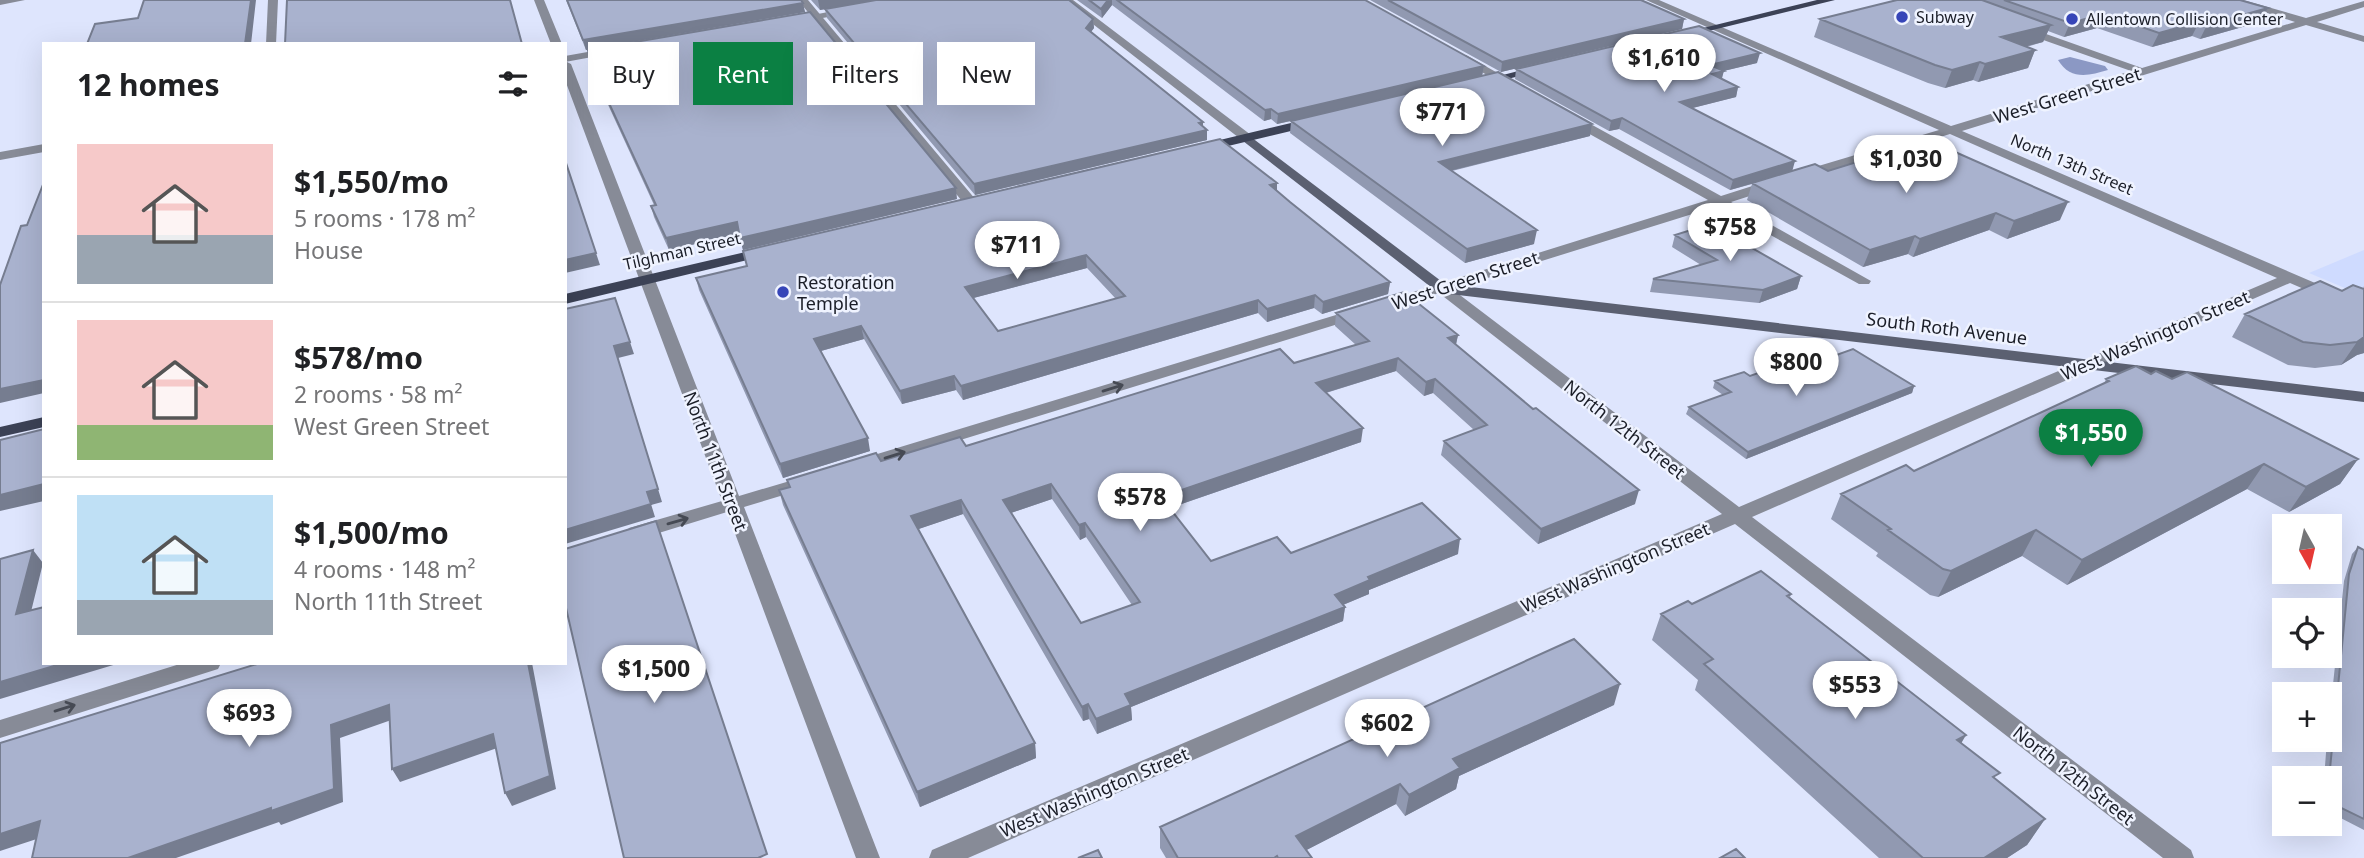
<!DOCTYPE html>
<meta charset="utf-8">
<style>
body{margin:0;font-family:"Noto Sans",sans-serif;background:#f6f6f6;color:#202124;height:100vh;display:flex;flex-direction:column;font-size:26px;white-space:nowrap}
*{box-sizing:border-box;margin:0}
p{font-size:23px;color:#757577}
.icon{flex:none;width:38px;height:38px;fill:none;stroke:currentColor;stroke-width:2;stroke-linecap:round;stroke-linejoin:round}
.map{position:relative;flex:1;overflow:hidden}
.side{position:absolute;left:42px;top:42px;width:525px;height:623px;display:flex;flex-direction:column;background:#fff;border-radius:0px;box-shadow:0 7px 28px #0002}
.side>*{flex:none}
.banner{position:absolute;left:588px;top:42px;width:665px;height:63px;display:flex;gap:14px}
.needle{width:46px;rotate:172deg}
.buttons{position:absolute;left:2272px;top:514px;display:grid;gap:14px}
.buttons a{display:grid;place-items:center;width:70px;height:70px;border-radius:0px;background:#fff;box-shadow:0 7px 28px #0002;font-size:35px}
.price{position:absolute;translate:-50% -60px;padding:0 16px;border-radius:24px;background:#fff;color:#222;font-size:23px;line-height:46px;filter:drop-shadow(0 2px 4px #0008)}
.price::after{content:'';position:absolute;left:50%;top:42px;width:21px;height:16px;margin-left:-10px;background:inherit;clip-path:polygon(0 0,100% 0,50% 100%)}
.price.on{background:#0b8043;color:#fff}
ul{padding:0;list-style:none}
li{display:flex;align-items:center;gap:21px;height:175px;padding:0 35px}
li+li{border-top:2px solid #e0e0e0}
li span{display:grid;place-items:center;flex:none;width:196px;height:140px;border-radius:0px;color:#555}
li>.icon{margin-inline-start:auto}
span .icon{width:84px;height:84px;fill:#fffc;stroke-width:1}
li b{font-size:30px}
h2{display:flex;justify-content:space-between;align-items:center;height:84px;padding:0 35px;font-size:30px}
.chip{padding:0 24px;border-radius:0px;background:#fff;box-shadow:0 7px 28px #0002;font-size:24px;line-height:63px}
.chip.on{background:#0b8043;color:#fff}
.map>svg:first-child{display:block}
.built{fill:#cfdbff}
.water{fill:#8b98c4}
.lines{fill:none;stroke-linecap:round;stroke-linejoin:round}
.minor{fill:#878b97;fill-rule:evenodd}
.tertiary{fill:#878b97;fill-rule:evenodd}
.secondary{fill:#5b6071;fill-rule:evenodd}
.primary{fill:#3c4256;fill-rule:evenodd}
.wall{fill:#9199b1;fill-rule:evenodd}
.shaded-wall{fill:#767d90}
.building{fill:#a9b2ce;stroke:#767d90;stroke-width:2;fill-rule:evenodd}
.oneway{stroke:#464a54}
.poi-dot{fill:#3645b8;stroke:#eff3ff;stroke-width:2.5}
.labels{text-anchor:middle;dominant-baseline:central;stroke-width:5;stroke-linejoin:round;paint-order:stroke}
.far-poi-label{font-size:16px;fill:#1b1e28;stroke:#eff3ff;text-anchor:start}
.far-street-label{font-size:16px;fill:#1b1e28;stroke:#eff3ff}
.street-label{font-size:18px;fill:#1b1e28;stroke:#eff3ff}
.poi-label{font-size:18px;fill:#1b1e28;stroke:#eff3ff;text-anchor:start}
</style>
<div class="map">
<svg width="2364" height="858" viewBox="0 0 2364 858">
<rect width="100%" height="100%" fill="#dee5fd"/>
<path class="built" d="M 2364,250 L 2364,296 L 2309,273 Z"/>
<path class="water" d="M 2070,57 L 2105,66 L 2108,70 C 2088,76 2070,80 2058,60 Z"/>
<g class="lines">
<path class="minor" d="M 0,0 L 25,0 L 0,5 Z
M 268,0 L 278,0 L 276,44 L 266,44 Z
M 534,0 L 544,0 L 562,44 L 551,44 Z
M 798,0 L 808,0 L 976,200 L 976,206 L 966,206 Z
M 1062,0 L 1073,0 L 1251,135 L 1251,141 L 1243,141 Z
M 1646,0 L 1659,0 L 1951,126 L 2131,71 L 2021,32 L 2021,28 L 2029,28 L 2142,68 L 2295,22 L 2227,0 L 2243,0 L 2306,18 L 2364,1 L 2364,7 L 2317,22 L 2364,36 L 2364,42 L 2306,25 L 1962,131 L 2364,304 L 2364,315 L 2290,283 L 1752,517 L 2191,850 L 2194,858 L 2163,858 L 1735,524 L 968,858 L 929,858 L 932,850 L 1722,514 L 1439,293 L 1389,309 L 1381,304 L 1384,301 L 1708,200 L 1568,122 L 1568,116 L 1576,116 L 1721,196 L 1768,181 L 1778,181 L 1778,187 L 1731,202 L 1871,281 L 1869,284 L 1859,284 L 1718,206 L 1452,289 L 1739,507 L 2277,278 L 1950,134 L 1805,179 L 1795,179 L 1795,173 L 1939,130 Z
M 1458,55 L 1466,55 L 1517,84 L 1507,86 L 1458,59 Z
M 565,61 L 571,64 L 739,496 L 810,475 L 819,481 L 817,485 L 744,507 L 880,858 L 856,858 L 727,512 L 636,540 L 629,538 L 626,533 L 629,528 L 722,501 L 565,80 Z
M 1359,308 L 1367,313 L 1364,316 L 863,470 L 851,470 L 848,466 L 851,462 Z
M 183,663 L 221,663 L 218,669 L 0,738 L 0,720 Z"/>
<path class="tertiary" d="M 848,8 L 853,11 L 852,13 L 793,23 L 788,20 Z
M 610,48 L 614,49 L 614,53 L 565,62 L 565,56 Z
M 44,144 L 44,152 L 0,160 L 0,152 Z"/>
<path class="secondary" d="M 1247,134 L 1445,284 L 2364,392 L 2364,402 L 1441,293 L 1436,291 L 1243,141 L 1243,135 Z"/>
<path class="primary" d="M 1817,0 L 1835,0 L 1684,37 L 1679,34 Z
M 1537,66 L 1543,69 L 1541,71 L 1482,85 L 1476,82 Z
M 1312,118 L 1318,122 L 1316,125 L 1203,152 L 1197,148 L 1199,145 Z
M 767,247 L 774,251 L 772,254 L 565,304 L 565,294 Z
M 44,417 L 44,427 L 0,437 L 0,427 Z"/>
</g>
<path class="wall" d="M 566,0 L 801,0 L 805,12 L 586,50 Z
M 811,0 L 1069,0 L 1093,19 L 1094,28 L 1091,32 L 1203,122 L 1203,126 L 1207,130 L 1207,140 L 975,195 L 827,18 L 825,9 L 857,3 L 820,10 Z
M 1077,0 L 1365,0 L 1484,66 L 1482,76 L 1590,136 L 1452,171 L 1534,244 L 1465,263 L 1290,133 L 1291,121 L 1277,124 L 1271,119 L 1264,121 L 1112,5 L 1102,18 Z
M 1370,0 L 1641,0 L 1684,19 L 1682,29 L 1501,72 Z
M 1897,0 L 2240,0 L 2268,8 L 2260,22 L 2200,39 L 2192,36 L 2152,47 L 2097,28 L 2064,37 L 2048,31 L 2043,42 L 2026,47 L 2035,50 L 2028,68 L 1978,82 L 1973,80 L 1945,88 L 1928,83 L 1814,37 L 1820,19 Z
M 588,50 L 957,199 L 743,250 L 739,234 L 669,250 L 654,217 L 651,206 L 654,205 L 593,72 Z
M 1757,63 L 1723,71 L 1722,79 L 1738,87 L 1736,97 L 1692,108 L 1792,171 L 1828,171 L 2060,220 L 2007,239 L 1989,230 L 1913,257 L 1908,254 L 1863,267 L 1747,200 L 1752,184 L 1730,190 L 1619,129 L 1609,131 L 1515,79 L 1516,69 Z
M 1277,191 L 1390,282 L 1388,294 L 1322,314 L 1314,308 L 1267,322 L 1258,313 L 963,400 L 956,390 L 902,404 L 864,339 L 821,351 L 870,451 L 783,478 L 699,290 L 696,278 ZM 1087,268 L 1116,299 L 998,331 L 973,298 Z
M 1675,235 L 1801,276 L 1797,289 L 1759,303 L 1650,292 L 1653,279 L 1701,265 L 1672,247 Z
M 2364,286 L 2364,353 L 2357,355 L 2341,365 L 2315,368 L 2288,365 L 2232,337 L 2245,314 L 2342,291 L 2363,289 Z
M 1336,313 L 1458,335 L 1456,345 L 1635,504 L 1538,544 L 1441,455 L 1444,441 L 1474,430 L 1433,393 L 1424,396 L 1396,371 L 1326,393 L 1361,442 L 1170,508 L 1211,561 L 1291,553 L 1458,554 L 1369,590 L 1369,594 L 1343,605 L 1345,607 L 1343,621 L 1131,707 L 1132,720 L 1097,734 L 1089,719 L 1083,721 L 963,514 L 918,529 L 1035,743 L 1036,758 L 920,807 L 783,505 L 779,490 L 789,487 L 787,480 L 881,461 L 966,446 L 1294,363 L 1356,345 L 1335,326 ZM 1052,499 L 1080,540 L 1086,537 L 1132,605 L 1081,623 L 1011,513 Z
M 1803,367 L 1914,386 L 1912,393 L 1746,459 L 1686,414 L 1689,407 L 1723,395 L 1713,388 L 1715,381 Z
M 2151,374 L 2172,379 L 2358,459 L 2340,484 L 2289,512 L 2247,489 L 2067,585 L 2022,556 L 1938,597 L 1930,595 L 1876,556 L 1878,553 L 1831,519 L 1841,494 L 1914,471 L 2104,384 L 2106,379 Z
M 2358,547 L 2364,550 L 2364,830 L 2329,812 L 2329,779 L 2324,779 L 2327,740 L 2329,740 L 2329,722 L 2344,581 L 2352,554 Z
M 1791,594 L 1790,597 L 1961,743 L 1996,779 L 2045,819 L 2027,845 L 2007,858 L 1879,858 L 1695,690 L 1698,680 L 1652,640 L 1661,614 L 1692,604 Z
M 1614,705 L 1459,776 L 1456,789 L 1405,816 L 1396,804 L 1306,850 L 1312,858 L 1166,858 L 1160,848 L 1160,827 Z"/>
<path class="shaded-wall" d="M 251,0 L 256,0 L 251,44 L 245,44 Z
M 818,0 L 876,0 L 820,10 Z
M 1108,0 L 1112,0 L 1112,5 L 1102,18 L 1101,9 Z
M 803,3 L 805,12 L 586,50 L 583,40 Z
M 2268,8 L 2260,22 L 2200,39 L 2207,25 Z
M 2104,14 L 2097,28 L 2064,37 L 2070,23 Z
M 1093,19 L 1094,28 L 1086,38 L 1086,28 Z
M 1684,19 L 1682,29 L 1501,72 L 1502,62 Z
M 2199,22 L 2192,36 L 2152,47 L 2159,33 Z
M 2051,25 L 2043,42 L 1993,55 L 2001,37 Z
M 2035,50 L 2028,68 L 1978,82 L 1985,64 Z
M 1760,53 L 1757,63 L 1707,75 L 1710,65 Z
M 1980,62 L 1973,80 L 1945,88 L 1952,70 Z
M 1484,66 L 1482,76 L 1277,124 L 1278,114 Z
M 1724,71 L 1721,81 L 1712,74 Z
M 1738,87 L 1736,97 L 1677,112 L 1680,102 Z
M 1271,109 L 1271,119 L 1264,121 L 1265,110 Z
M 1622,118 L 1619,129 L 1609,131 L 1611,121 Z
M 1203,122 L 1203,131 L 1207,130 L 1207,140 L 975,195 L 974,184 Z
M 1592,124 L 1590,136 L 1437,174 L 1439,162 Z
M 1795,161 L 1792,172 L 1730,190 L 1733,180 Z
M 1277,183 L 1277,195 L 1270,185 Z
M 956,188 L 957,199 L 743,250 L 740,238 Z
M 2068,202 L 2060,220 L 2007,239 L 2014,221 Z
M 1996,213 L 1989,230 L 1913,257 L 1920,239 Z
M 737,222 L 739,234 L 669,250 L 666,238 Z
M 1537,230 L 1534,244 L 1465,263 L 1467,249 Z
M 1915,236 L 1908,254 L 1863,267 L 1870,250 Z
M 596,253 L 600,265 L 565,273 L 565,260 Z
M 1086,255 L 1087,268 L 966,300 L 965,287 Z
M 1801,276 L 1797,289 L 1759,303 L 1763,290 Z
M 1390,282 L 1388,294 L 1322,314 L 1323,302 Z
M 1315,295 L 1314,308 L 1267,322 L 1267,309 Z
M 1258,300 L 1258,313 L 963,400 L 961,386 Z
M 861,326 L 864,339 L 817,352 L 814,339 Z
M 1458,335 L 1455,348 L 1448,338 Z
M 2364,337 L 2364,353 L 2357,355 L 2341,365 L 2357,342 Z
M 630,342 L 634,354 L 618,358 L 662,502 L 651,505 L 647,492 L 614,346 Z
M 1398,358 L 1396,371 L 1315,396 L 1316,383 Z
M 954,376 L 956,390 L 902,404 L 900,391 Z
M 1435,379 L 1433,393 L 1424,396 L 1426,382 Z
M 44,380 L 44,393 L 0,403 L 0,389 Z
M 1914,386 L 1912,393 L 1746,459 L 1748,452 Z
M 1363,428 L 1361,442 L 1161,511 L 1161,497 Z
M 868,438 L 870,451 L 783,478 L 780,464 Z
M 2358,459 L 2340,484 L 2289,512 L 2306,487 Z
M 2264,464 L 2247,489 L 2067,585 L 2082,560 Z
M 44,484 L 44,501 L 0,511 L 0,495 Z
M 1051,484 L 1052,499 L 1005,515 L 1003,500 Z
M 1639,490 L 1635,504 L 1538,544 L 1541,529 Z
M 961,500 L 963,514 L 913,531 L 911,516 Z
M 651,504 L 655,517 L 565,544 L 565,530 Z
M 1085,523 L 1086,537 L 1080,540 L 1079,525 Z
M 2036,530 L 2022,556 L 1938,597 L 1951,571 Z
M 1460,539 L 1458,554 L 1369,590 L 1369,594 L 1333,609 L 1335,595 L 1368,577 Z
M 33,550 L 43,563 L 27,628 L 16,614 Z
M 1345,607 L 1343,621 L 1131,707 L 1132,720 L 1097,734 L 1096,719 L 1125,694 Z
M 64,663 L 120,663 L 0,699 L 0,682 Z
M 528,663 L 532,663 L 556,789 L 512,806 L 505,793 Z
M 1620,684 L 1614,705 L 1459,776 L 1456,789 L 1405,816 L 1409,795 L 1453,759 Z
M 1088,704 L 1089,719 L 1083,721 L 1082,707 Z
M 389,705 L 397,718 L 340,738 L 343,802 L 281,825 L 279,822 L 176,858 L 128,858 L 331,725 Z
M 493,734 L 500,747 L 400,782 L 392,769 Z
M 1966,735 L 1951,761 L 1957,740 Z
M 1035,743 L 1036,758 L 920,807 L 917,792 Z
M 1400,784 L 1396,804 L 1295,856 L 1296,836 Z
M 2045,819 L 2027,845 L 2007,858 L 1984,858 Z
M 40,821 L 52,834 L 0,851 L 0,834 Z"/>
<path class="building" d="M 144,0 L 251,0 L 245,44 L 87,44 L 95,24 L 138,18 Z
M 287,0 L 510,0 L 522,44 L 285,44 Z
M 567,0 L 801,0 L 803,3 L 583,40 Z
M 876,0 L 1069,0 L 1093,19 L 1086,28 L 1203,122 L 1199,123 L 1207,130 L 974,184 L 825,9 Z
M 1089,0 L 1108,0 L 1101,9 Z
M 1117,0 L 1365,0 L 1484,66 L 1278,114 L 1271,109 L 1265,110 Z
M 1388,0 L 1641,0 L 1684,19 L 1502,62 Z
M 1897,0 L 1982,0 L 2051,25 L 2001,37 L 2035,50 L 1985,64 L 1980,62 L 1952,70 L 1935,65 L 1820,19 Z
M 2004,0 L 2240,0 L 2268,8 L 2207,25 L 2199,22 L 2159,33 L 2104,14 L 2070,23 Z
M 810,12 L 956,188 L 740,238 L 737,222 L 666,238 L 651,206 L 656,205 L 590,62 L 588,50 Z
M 1699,26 L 1760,53 L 1710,65 L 1724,71 L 1712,74 L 1738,87 L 1680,102 L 1795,161 L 1733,180 L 1622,118 L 1611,121 L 1516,69 Z
M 1498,72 L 1592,124 L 1439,162 L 1537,230 L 1467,249 L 1291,121 Z
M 1220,139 L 1277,183 L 1270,185 L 1290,202 L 1390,282 L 1323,302 L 1315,295 L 1267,309 L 1258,300 L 961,386 L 954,376 L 900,391 L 861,326 L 814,339 L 868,438 L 780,464 L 696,278 L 747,266 L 743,251 ZM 1086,255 L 1125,296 L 998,331 L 965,287 Z
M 1928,140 L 2068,202 L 2014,221 L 1996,213 L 1920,239 L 1915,236 L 1870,250 L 1752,183 L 1815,164 L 1828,171 Z
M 565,160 L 596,253 L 565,260 Z
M 44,182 L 44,380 L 0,389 L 0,285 L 21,226 L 27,225 Z
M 1710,224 L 1801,276 L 1763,290 L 1653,279 L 1717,260 L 1675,235 Z
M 2320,281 L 2342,291 L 2353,285 L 2364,289 L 2364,337 L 2357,342 L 2330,345 L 2303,342 L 2245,314 Z
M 1404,292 L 1458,335 L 1448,338 L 1533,409 L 1536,408 L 1639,490 L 1541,529 L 1444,441 L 1487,425 L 1435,379 L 1426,382 L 1398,358 L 1316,383 L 1363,428 L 1161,497 L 1211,561 L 1277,537 L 1291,553 L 1422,503 L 1460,539 L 1368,577 L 1370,580 L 1335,595 L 1345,607 L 1125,694 L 1131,705 L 1096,719 L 1088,704 L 1082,707 L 961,500 L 911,516 L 1035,743 L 917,792 L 779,490 L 790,487 L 787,480 L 876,453 L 881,461 L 960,437 L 966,446 L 1280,349 L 1294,363 L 1369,341 L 1336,313 ZM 1051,484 L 1079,525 L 1085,523 L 1140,602 L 1081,623 L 1003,500 Z
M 615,298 L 630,342 L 614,346 L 658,489 L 647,492 L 651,504 L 565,530 L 565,309 Z
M 1853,349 L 1914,386 L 1748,452 L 1689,407 L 1731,392 L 1715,381 L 1744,372 L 1750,376 L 1793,361 L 1803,367 Z
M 2136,366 L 2151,374 L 2156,371 L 2172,379 L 2187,372 L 2358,459 L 2306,487 L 2264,464 L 2082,560 L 2036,530 L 1951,571 L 1943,569 L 1888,530 L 1891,529 L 1841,494 L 1906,465 L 1914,471 L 2109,381 L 2106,379 Z
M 44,429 L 44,484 L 0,495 L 0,440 Z
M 656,521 L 767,854 L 758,858 L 624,858 L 566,608 L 565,609 L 565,549 Z
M 2358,547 L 2364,550 L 2364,819 L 2329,802 L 2329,779 L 2349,574 Z
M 33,550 L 16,614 L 44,607 L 44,663 L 64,663 L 0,682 L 0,559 Z
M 1761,571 L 1791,594 L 1787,596 L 1966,735 L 1957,740 L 2000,773 L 1993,777 L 2045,819 L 1984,858 L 1923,858 L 1704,664 L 1713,659 L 1661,614 L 1688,601 L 1692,604 Z
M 1574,639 L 1620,684 L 1453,759 L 1460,768 L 1409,795 L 1400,784 L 1296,836 L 1312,858 L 1278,858 L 1277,856 L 1274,858 L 1178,858 L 1160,827 Z
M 260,663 L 528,663 L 550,776 L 505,793 L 493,734 L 392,769 L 389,705 L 331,725 L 334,789 L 271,811 L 271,808 L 128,858 L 32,858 L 40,821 L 0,834 L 0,743 Z
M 1736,849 L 1745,858 L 1720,858 Z
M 1098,850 L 1102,858 L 1078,858 Z"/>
<defs><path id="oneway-shaft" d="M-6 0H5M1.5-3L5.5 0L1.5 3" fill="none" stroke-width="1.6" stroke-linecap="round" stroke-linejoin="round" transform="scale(1.75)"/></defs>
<g class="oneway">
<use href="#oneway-shaft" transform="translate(1113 388) rotate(-17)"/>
<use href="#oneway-shaft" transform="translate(895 455) rotate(-17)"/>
<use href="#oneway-shaft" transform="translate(678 521) rotate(-16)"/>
<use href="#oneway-shaft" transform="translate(65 708) rotate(-17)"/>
</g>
<g class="poi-dot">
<circle cx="1902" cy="17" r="7"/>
<circle cx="2072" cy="19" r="7"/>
<circle cx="783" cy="292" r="7"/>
</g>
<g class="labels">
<g class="far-poi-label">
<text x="1916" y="17">Subway</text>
<text x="2086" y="19">Allentown Collision Center</text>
</g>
<g class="far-street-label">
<text transform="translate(2072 164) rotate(23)">North 13th Street</text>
<text transform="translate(682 251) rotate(-13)">Tilghman Street</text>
</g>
<g class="street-label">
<text transform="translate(2067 95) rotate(-17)">West Green Street</text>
<text transform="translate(1465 280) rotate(-18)">West Green Street</text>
<text transform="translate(1947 328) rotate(7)">South Roth Avenue</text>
<text transform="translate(2155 335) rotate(-23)">West Washington Street</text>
<text transform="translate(1625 429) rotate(38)">North 12th Street</text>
<text transform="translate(716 461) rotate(69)">North 11th Street</text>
<text transform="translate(1615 567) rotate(-23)">West Washington Street</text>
<text transform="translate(2074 775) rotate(38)">North 12th Street</text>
<text transform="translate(1094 792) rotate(-23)">West Washington Street</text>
</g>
<g class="poi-label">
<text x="797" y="282">Restoration<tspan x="797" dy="21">Temple</tspan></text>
</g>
</g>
</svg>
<div class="buttons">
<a><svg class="needle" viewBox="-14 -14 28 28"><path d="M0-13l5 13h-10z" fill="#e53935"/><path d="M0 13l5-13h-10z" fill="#757577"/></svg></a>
<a><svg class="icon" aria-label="locate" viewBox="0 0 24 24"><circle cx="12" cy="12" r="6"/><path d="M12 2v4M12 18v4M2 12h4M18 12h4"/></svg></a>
<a>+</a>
<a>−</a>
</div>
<b class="price" style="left:1664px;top:94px">$1,610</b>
<b class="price" style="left:1442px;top:148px">$771</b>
<b class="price" style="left:1906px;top:195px">$1,030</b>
<b class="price" style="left:1730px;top:263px">$758</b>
<b class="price" style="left:1017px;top:281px">$711</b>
<b class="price" style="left:1796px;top:398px">$800</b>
<b class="price on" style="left:2091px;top:469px">$1,550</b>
<b class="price" style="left:1140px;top:533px">$578</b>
<b class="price" style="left:654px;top:705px">$1,500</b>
<b class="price" style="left:1855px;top:721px">$553</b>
<b class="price" style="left:249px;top:749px">$693</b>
<b class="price" style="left:1387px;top:759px">$602</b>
<div class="banner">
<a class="chip">Buy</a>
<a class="chip on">Rent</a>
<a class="chip">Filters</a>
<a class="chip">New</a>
</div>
<section class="side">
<h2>12 homes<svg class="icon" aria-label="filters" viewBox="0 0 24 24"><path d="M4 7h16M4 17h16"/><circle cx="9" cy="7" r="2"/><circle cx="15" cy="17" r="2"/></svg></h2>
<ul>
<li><span style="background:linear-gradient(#f6c9c9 65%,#9aa5b1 0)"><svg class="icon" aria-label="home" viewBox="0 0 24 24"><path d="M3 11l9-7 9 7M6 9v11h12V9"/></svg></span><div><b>$1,550/mo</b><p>5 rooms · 178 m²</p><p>House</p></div></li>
<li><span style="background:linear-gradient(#f6c9c9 75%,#8fb573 0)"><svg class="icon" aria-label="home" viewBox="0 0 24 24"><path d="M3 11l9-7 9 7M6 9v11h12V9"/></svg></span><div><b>$578/mo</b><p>2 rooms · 58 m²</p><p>West Green Street</p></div></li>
<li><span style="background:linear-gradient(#bfe0f5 75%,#9aa5b1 0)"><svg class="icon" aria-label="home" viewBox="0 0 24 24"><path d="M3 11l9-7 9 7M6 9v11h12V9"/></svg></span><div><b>$1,500/mo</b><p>4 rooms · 148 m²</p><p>North 11th Street</p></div></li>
</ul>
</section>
</div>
